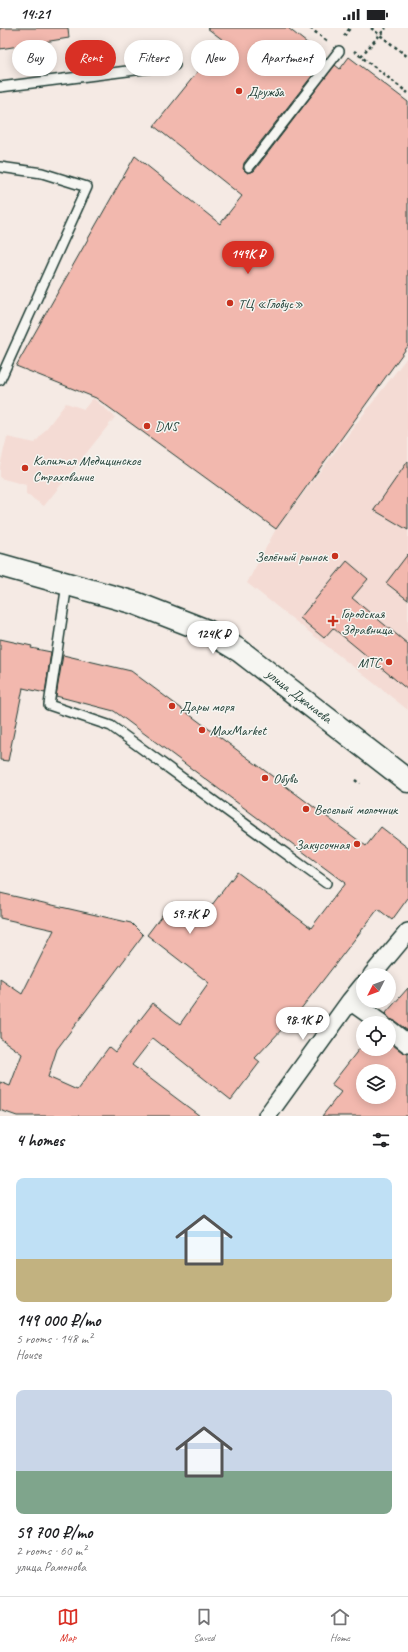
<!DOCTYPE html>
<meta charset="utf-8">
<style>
body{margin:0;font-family:Caveat,sans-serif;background:#f2f2f2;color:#202124;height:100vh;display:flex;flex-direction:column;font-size:15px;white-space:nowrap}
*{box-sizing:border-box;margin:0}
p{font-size:13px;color:#757577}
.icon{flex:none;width:22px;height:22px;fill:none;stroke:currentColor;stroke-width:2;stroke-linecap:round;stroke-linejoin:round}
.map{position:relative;height:1088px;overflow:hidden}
.details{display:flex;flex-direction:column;background:#fff;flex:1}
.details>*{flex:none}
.guide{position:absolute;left:12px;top:12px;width:384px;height:36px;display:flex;gap:8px}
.needle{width:26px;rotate:228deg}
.fabs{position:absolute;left:356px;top:940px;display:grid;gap:8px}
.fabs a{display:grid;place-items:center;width:40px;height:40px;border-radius:50%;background:#fff;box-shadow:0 2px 10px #0003;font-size:20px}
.price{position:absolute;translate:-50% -34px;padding:0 9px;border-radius:14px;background:#fff;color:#222;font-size:13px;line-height:26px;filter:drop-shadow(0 1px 2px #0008)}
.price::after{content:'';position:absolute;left:50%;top:24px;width:12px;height:9px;margin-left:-6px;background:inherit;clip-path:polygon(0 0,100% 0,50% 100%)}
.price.current{background:#d93025;color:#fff}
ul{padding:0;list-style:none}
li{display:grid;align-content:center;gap:8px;height:212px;padding:0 16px}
li span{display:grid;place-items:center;height:124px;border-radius:8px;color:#555}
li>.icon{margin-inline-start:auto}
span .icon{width:72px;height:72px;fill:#fffc;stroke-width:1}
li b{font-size:17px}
h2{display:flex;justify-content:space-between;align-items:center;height:48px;padding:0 16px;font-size:17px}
.chip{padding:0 14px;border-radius:18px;background:#fff;box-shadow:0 2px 10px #0003;font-size:14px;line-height:36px}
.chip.current{background:#d93025;color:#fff}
.status{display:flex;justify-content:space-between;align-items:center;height:28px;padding:0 20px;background:#fff;direction:ltr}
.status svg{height:11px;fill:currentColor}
.tab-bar{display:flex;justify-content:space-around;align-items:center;height:56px;border-top:1px solid #e0e0e0;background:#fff;font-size:11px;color:#757577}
.tab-bar a{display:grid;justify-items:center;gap:2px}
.tab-bar .current{color:#d93025}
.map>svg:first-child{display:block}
.built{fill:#f4dbd4}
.building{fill:#f2b8ae;stroke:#1f3d34;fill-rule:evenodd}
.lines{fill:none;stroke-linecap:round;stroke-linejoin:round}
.lane-casing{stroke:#1f3d34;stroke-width:12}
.street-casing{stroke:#1f3d34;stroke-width:20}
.secondary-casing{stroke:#1f3d34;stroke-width:25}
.path{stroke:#1f3d34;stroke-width:2.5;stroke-dasharray:3 3;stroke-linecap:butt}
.lane{stroke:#f6f6f2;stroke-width:9}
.street{stroke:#f6f6f2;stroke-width:17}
.secondary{stroke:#f6f6f2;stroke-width:22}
.poi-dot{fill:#c8321e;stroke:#f6f6f2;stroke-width:1.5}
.labels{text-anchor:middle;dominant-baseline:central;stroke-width:3;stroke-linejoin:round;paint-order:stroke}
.poi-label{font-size:14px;fill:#1f3d34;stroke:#f6f6f2;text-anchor:start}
.street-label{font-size:14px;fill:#1f3d34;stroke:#f6f6f2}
</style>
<div class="status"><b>14:21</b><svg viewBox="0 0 49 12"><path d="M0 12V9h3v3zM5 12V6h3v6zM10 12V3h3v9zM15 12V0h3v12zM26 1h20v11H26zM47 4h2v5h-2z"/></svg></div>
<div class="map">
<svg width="408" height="1088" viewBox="0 0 408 1088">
<rect width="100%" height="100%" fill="#f5eae4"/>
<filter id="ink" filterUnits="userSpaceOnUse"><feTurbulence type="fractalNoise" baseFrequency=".025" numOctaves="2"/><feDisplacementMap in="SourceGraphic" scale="8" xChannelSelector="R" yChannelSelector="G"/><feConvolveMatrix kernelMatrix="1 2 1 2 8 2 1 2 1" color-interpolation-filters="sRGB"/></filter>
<g filter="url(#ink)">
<path class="built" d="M 408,328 L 408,682 L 247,555 L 276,501 Z
M 93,370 L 115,389 L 44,478 L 26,466 L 26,457 L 0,450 L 0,438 L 7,409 L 35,415 L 66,375 L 84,381 Z"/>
<path class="building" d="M 0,0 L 68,0 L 69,10 L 0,21 Z
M 207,0 L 288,0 L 326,30 L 244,135 L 243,141 L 248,145 L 254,143 L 335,37 L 340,41 L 349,29 L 408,74 L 408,318 L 276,501 L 96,370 L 16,338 L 135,128 L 220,196 L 242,168 L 154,98 L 223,12 Z
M 408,433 L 408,502 L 374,482 Z
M 408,526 L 408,572 L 386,555 Z
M 347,533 L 368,551 L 352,570 L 408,616 L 408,662 L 333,600 L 324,610 L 300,590 Z
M 0,611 L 32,618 L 31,620 L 51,624 L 45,665 L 23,660 L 8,733 L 0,732 Z
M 63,627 L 131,643 L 366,818 L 381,799 L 408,820 L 408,870 L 392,892 L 378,881 L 300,982 L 255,1030 L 260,1034 L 231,1072 L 153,1010 L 132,1037 L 200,1088 L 17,1088 L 0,1082 L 0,1054 L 10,1058 L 22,1026 L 0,1010 L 0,951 L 22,966 L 54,902 L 0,890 L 0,865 L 131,895 L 143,907 L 57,1021 L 48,1049 L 77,1062 L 109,1019 L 115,1024 L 153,975 L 180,996 L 209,955 L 147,907 L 172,874 L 199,894 L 237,844 L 311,900 L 345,855 L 114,683 L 56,668 Z
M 408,960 L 408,1003 L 395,993 L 390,991 L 385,986 Z
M 389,1014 L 402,1024 L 408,1026 L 408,1088 L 322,1088 L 341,1064 L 331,1057 L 363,1016 L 363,1021 L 389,1021 ZM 363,1043 L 389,1043 L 389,1069 L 363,1069 Z"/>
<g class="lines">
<g class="lane-casing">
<path id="lane" d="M 0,59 L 175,37
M 0,139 L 42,145 L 87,159 L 0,352
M 249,139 L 339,23
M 67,556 L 49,677 L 111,698 L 326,855"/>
</g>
<g class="street-casing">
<path id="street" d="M 372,947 L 408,904
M 350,973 L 381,995
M 389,1001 L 408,1016
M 267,1088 L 350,973 L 363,957"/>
</g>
<g class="secondary-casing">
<path id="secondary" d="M 0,537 L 135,575 L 207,603 L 240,623 L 408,753"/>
</g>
<path class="path" d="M 310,0 L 327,13
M 371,0 L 408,29
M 344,8 L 350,0
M 354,23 L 408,65
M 361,28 L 386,0
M 355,752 L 360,756"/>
<use href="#lane" class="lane"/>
<use href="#street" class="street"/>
<use href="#secondary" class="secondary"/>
</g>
</g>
<g class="poi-dot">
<circle cx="239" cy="63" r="4"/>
<circle cx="230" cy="275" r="4"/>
<circle cx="147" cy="398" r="4"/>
<circle cx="25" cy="440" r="4"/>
<circle cx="335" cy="528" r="4"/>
<path d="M331 587h4v4h4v4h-4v4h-4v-4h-4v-4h4z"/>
<circle cx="389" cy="634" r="4"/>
<circle cx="172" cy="678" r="4"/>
<circle cx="202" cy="702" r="4"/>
<circle cx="265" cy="750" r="4"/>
<circle cx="306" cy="781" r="4"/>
<circle cx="357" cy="816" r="4"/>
</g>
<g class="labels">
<g class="poi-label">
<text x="247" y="63">Дружба</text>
<text x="238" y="275">ТЦ «Глобус»</text>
<text x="155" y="398">DNS</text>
<text x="33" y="432">Капитал Медицинское<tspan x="33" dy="16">Страхование</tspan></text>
<text x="327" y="528" text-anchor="end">Зелёный рынок</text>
<text x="341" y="585">Городская<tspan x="341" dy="16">Здравница</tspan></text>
<text x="381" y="634" text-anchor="end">МТС</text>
<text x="180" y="678">Дары моря</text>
<text x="210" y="702">MaxMarket</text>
<text x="273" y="750">Обувь</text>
<text x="314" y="781">Веселый молочник</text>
<text x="349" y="816" text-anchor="end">Закусочная</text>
</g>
<g class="street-label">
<text transform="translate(299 668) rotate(38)">улица Джанаева</text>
</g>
</g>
</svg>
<div class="fabs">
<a><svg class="needle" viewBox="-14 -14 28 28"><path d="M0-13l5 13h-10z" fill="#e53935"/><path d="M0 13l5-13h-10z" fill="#757577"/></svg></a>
<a><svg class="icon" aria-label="locate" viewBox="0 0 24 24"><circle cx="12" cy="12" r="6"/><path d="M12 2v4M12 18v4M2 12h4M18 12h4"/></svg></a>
<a><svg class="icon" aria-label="layers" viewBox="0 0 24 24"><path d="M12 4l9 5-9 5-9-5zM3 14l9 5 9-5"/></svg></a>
</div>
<b class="price current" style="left:248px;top:247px">149K ₽</b>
<b class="price" style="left:213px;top:627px">124K ₽</b>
<b class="price" style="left:190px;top:907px">59.7K ₽</b>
<b class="price" style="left:303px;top:1013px">98.1K ₽</b>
<div class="guide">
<a class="chip">Buy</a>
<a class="chip current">Rent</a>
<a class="chip">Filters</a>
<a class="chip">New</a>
<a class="chip">Apartment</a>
</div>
</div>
<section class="details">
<h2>4 homes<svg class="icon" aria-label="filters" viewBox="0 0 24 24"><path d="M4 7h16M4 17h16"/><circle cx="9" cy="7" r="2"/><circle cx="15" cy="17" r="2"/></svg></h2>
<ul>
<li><span style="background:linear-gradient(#bfe0f5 65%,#c2b280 0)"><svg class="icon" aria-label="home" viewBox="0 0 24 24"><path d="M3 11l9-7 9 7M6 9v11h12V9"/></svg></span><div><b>149 000 ₽/mo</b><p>5 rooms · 148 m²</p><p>House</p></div></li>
<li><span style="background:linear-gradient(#c9d6e8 65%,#7fa58c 0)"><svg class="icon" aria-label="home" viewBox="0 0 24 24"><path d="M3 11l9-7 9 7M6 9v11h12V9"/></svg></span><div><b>59 700 ₽/mo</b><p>2 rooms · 60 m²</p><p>улица Рамонова</p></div></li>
</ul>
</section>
<nav class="tab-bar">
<a class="current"><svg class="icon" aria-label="map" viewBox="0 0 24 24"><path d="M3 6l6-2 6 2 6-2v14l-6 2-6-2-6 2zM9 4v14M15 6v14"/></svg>Map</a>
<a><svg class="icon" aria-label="saved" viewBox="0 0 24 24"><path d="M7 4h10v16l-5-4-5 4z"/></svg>Saved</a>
<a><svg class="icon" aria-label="home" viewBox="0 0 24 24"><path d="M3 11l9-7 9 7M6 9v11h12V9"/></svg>Home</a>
</nav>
